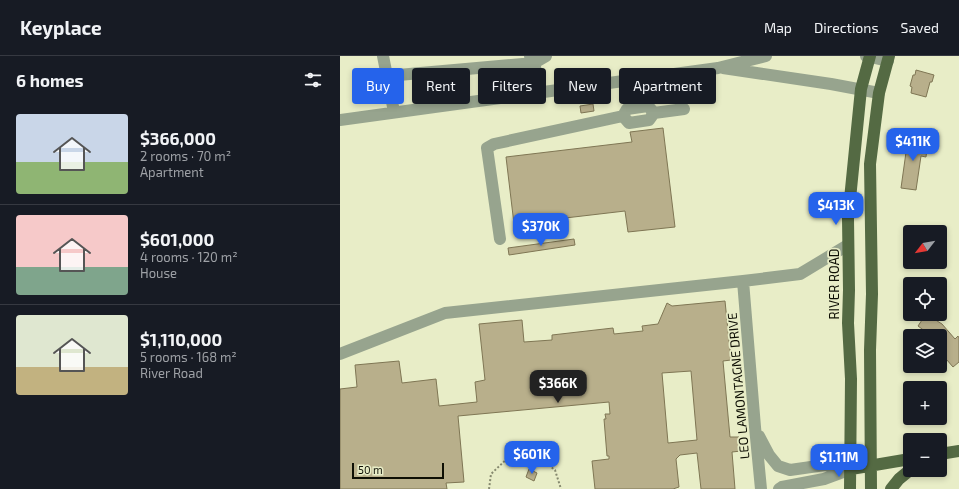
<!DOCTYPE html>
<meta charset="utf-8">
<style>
body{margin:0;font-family:"Exo 2",sans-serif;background:#20242c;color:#f1f3f6;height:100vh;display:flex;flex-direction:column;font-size:15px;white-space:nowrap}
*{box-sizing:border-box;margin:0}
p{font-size:13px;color:#9ea1a6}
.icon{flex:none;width:22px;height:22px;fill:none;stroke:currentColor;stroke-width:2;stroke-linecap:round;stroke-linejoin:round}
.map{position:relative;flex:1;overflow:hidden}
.side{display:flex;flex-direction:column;background:#171b24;width:340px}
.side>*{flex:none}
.guide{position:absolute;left:12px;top:12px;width:380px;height:36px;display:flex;gap:8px}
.needle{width:26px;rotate:239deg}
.controls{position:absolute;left:563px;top:169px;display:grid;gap:8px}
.controls a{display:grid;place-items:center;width:44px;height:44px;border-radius:4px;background:#171b24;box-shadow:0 2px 6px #0003;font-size:20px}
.scale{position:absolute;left:12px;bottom:10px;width:92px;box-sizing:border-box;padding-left:4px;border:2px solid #0e0f04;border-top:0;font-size:11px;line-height:14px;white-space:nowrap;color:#0e0f04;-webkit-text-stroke:3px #e8edc7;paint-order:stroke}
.price{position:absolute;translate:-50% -34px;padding:0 9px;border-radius:8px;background:#2563eb;color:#fff;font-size:13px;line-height:26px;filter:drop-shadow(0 1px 2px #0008)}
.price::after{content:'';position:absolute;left:50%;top:24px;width:12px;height:9px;margin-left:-6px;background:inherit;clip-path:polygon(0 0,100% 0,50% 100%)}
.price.on{background:#222;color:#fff}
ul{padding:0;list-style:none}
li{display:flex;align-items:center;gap:12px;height:100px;padding:0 16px}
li+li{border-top:1px solid #363941}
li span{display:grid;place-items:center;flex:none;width:112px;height:80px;border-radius:4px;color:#555}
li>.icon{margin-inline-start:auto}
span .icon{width:48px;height:48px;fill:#fffc;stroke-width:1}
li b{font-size:17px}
h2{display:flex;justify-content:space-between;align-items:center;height:48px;padding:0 16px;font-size:17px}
.tag{padding:0 14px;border-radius:4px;background:#171b24;box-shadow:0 2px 6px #0003;font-size:14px;line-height:36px}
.tag.on{background:#2563eb;color:#fff}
header{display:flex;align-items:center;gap:24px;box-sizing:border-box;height:56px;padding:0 20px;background:#171b24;border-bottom:1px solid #363941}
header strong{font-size:19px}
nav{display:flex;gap:22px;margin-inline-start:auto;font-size:14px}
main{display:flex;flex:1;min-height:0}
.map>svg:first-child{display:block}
.building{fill:#b8af8b;stroke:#7f7654;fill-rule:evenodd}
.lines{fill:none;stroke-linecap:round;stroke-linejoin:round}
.path{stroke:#86896f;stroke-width:2;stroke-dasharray:2 2;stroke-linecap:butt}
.minor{stroke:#97a48e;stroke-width:12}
.major{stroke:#546a43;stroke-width:12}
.labels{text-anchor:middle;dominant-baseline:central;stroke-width:3.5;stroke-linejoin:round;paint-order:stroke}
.street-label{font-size:13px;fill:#0e0f04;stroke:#e8edc7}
</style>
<header>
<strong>Keyplace</strong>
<nav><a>Map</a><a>Directions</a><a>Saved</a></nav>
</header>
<main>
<section class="side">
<h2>6 homes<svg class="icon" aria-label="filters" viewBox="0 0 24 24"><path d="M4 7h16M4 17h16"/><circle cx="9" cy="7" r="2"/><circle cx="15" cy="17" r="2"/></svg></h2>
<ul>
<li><span style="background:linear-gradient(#c9d6e8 60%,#8fb573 0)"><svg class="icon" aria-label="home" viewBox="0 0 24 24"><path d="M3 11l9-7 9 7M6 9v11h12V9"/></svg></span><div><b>$366,000</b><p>2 rooms · 70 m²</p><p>Apartment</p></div></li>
<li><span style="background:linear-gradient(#f6c9c9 65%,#7fa58c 0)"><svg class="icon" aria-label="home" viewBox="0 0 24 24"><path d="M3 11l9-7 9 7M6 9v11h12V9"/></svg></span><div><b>$601,000</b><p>4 rooms · 120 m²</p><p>House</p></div></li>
<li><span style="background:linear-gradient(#dfe7d0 65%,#c2b280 0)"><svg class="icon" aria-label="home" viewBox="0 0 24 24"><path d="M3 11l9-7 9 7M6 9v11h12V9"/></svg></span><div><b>$1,110,000</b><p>5 rooms · 168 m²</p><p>River Road</p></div></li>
</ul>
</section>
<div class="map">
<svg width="619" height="433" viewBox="0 0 619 433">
<rect width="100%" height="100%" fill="#e8edc7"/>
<path class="building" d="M 576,14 L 594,19 L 592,26 L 590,26 L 586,41 L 571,37 L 572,31 L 570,30 L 573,19 L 575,19 Z
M 253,48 L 254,55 L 241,57 L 240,50 Z
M 323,72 L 335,171 L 288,176 L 285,155 L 174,168 L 166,101 L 292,86 L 290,76 Z
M 571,73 L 583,74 L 582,80 L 571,79 Z
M 568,82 L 588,84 L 586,101 L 581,100 L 576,134 L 561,132 Z
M 234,183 L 235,189 L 169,199 L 168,192 Z
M 385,245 L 391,304 L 383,305 L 390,381 L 399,381 L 401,395 L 392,396 L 395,433 L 361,433 L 357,397 L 340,399 L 336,403 L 339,431 L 333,433 L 255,433 L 252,405 L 269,403 L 269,400 L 267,400 L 264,363 L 266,363 L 265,358 L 270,358 L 269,346 L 118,360 L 124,426 L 106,427 L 107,433 L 0,433 L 0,333 L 17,331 L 15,309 L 59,305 L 62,327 L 96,323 L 99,350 L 137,346 L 135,326 L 145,324 L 139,268 L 182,264 L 184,286 L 212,284 L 212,279 L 273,272 L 274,278 L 303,275 L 302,270 L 318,268 L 327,247 L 332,250 ZM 351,315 L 357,384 L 328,387 L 322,317 Z
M 586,258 L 602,268 L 615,283 L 618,280 L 619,282 L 619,306 L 613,311 L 600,296 L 600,280 L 589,280 L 590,279 L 578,270 Z
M 189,413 L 197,417 L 194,425 L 186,421 Z"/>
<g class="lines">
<path class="path" d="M 149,433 L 151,418 L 171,399 L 194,398 L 215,414 L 221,433"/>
<path class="minor" d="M 43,0 L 47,20 L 194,7 L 190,0
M 526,0 L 548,5
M 383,12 L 491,28 L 539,37
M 47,20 L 54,56
M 201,36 L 194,7 L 206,0
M 314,57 L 308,50 L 287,53 L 283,60 L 289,67 L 309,64 L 314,57 L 344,53
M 0,64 L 378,12 L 426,0
M 160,183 L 147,92 L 154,88 L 283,60
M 403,225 L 415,371 L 421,433
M 0,298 L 105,257 L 403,225 L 460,218 L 508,189
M 419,380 L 429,399 L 438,410 L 450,414 L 485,409 L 511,413
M 439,433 L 442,431 L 484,423 L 511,413"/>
<path class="major" d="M 600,398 L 619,395
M 511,413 L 570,403
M 510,433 L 511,323 L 508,267 L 509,234 L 508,163 L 521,33 L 530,0
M 531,433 L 530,294 L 532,238 L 530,108 L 539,37 L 549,0
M 551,433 L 559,423 L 570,414"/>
</g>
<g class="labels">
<g class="street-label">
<text transform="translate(494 228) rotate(-90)">RIVER ROAD</text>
<text transform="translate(398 330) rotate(-95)">LEO LAMONTAGNE DRIVE</text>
</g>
</g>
</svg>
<div class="controls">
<a><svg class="needle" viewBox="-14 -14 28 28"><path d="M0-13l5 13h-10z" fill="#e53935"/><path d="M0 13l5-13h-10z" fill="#9ea1a6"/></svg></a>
<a><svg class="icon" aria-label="locate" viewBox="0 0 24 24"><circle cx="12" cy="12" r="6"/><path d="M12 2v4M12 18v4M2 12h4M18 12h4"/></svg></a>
<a><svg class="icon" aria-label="layers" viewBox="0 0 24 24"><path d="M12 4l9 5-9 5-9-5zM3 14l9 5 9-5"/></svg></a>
<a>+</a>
<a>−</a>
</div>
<div class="scale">50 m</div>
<b class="price" style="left:573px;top:106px">$411K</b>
<b class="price" style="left:496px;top:170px">$413K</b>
<b class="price" style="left:201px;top:191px">$370K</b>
<b class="price on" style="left:218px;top:348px">$366K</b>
<b class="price" style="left:192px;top:419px">$601K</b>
<b class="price" style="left:499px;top:422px">$1.11M</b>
<div class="guide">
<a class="tag on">Buy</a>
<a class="tag">Rent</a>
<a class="tag">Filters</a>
<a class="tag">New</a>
<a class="tag">Apartment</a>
</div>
</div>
</main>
